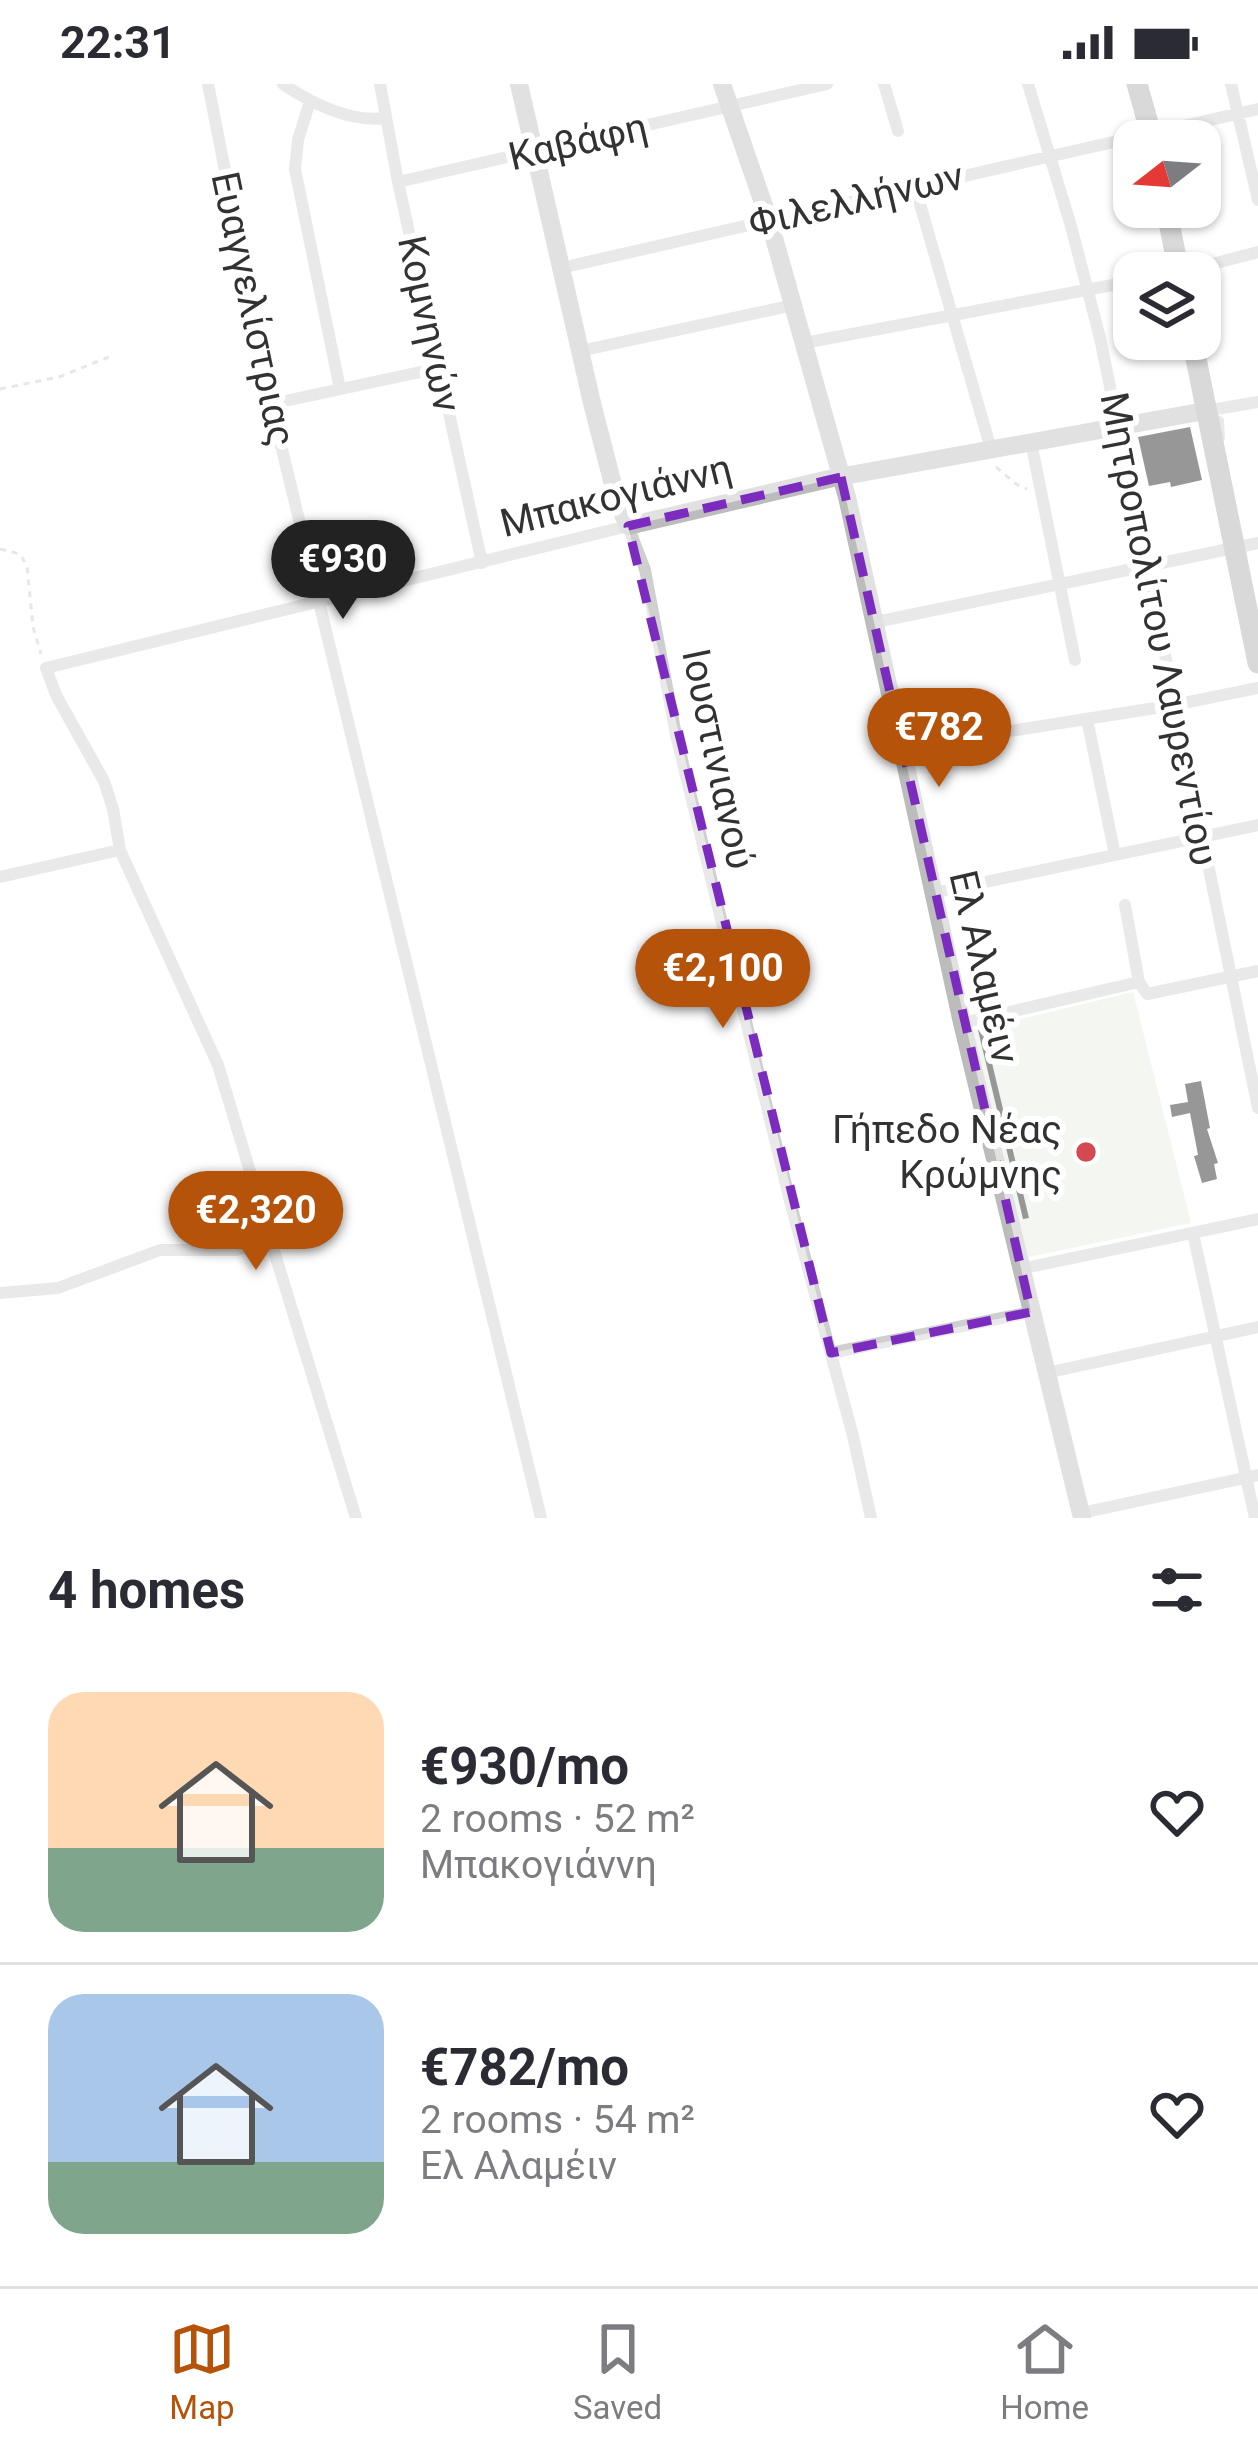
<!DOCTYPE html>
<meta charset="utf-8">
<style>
body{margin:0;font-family:Roboto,sans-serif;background:#f7f7f7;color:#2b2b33;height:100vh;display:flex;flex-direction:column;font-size:45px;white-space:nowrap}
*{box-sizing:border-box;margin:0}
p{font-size:39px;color:#7c7c81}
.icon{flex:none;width:66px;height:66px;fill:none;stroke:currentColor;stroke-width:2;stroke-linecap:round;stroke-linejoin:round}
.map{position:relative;height:1434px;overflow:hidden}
.drawer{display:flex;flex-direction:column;background:#fff;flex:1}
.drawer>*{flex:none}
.needle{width:78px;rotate:253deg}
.fabs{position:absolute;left:1113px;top:36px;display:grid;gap:24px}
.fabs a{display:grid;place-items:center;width:108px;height:108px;border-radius:24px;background:#fff;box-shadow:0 3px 9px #0004;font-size:60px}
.price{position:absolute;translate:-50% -102px;padding:0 27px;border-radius:42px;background:#b45309;color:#fff;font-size:39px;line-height:78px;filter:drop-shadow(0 3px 6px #0008)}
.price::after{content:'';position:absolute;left:50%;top:72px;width:36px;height:27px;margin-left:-18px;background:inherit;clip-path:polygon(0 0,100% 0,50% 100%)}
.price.on{background:#222;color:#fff}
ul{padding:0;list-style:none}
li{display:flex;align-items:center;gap:36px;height:300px;padding:0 48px}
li+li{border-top:3px solid #e1e1e2}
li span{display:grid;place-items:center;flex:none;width:336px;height:240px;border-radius:36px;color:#555}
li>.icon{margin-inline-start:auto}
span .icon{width:144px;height:144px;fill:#fffc;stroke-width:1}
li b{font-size:51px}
h2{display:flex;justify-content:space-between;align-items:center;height:144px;padding:0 48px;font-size:51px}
.status{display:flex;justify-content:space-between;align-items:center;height:84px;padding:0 60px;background:#fff;direction:ltr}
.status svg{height:33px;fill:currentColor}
.tab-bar{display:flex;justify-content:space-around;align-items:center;height:168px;border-top:3px solid #e1e1e2;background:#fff;font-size:33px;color:#7c7c81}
.tab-bar a{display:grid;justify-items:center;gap:6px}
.tab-bar .on{color:#b45309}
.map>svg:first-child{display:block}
.green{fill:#e4eadf}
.building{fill:#191919}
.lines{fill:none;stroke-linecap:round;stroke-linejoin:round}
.path{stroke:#c9c9c9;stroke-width:3;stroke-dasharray:6 6;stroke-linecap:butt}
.lane{stroke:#cfcfcf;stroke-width:6}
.street{stroke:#cfcfcf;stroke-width:12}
.secondary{stroke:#bcbcbc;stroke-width:18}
.primary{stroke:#aaa;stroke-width:21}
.marked{fill:none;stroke:#7b2cbf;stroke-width:9;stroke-dasharray:24 15;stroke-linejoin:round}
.poi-dot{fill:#d34a51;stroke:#fff;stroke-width:4.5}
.labels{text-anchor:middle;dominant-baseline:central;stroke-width:12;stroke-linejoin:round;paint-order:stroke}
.street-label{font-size:39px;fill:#323232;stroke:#fff}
.poi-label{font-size:39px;fill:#323232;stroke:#fff;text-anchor:end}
</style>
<div class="status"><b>22:31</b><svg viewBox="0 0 49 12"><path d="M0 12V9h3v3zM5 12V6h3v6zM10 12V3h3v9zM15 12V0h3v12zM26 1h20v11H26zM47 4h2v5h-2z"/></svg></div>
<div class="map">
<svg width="1258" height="1434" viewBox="0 0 1258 1434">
<rect width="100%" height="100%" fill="#fff"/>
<path class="green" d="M 1133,908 L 1191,1139 L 1024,1174 L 971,947 Z"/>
<path class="building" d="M 1190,343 L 1202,396 L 1171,403 L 1170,398 L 1149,402 L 1138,353 Z
M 988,944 L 996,978 L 992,979 L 1029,1134 L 1023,1135 L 978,946 Z
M 1201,997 L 1210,1044 L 1207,1045 L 1218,1079 L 1214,1080 L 1217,1095 L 1202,1099 L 1194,1072 L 1198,1071 L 1190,1029 L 1172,1033 L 1170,1021 L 1188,1018 L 1185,1000 Z"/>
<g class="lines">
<path class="path" d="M 0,305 L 59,293 L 114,271
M 996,383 L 1016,400 L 1027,405
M 0,465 L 20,470 L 27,482 L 33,543 L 41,570"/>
<path class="lane" d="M 1212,331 L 1221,336 L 1222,354"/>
<path class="street" d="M 208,0 L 271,320 L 541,1434
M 283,0 C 311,19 351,39 385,34
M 380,0 L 398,98 L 482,479
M 884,0 L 898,47
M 1028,0 L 1071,142 L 1100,254 L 1258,1024
M 1231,0 L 1258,116
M 310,17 L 298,56 L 295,85 L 340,305
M 398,98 L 827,0
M 915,103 L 991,365
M 561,184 L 1258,25
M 1178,189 L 1258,168
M 804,259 L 1134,197
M 580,267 L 794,221
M 271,320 L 439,284
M 1205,327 L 1258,318
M 1031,358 L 1075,576
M 876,538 L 1258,459
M 1087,635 L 1115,771
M 903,664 L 1174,621 L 1258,604
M 0,793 L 120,766
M 933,809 L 1258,741
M 1125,821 L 1139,898 L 1147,910 L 1258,887
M 962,939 L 1139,898
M 1193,1149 L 1255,1434
M 271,1157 L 218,981 L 120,766 L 113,725 L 104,697 L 56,611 L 46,584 L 628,442 L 645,486 L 676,651 L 790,1117 L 853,1352 L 871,1434
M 1020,1185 L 1258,1135
M 0,1209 L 58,1204 L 160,1166 L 236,1166 L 271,1157 L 356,1434
M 831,1269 L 1031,1228
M 1046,1289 L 1258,1243
M 1081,1429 L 1258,1391"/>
<path class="secondary" d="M 519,0 L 592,319 L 617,416 L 628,442 L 833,394 L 1205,327
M 722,0 L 769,136 L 847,413 L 962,939 L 1082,1434"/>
<path class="primary" d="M 1137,0 L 1153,57
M 1166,123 L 1179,189
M 1192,255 L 1258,579"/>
</g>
<path d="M0 0H1258V1434H0ZM 841,393 L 1031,1228 L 831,1269 L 628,442 Z" fill="#fff" fill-opacity=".55" fill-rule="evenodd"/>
<path class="marked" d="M 841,393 L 1031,1228 L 831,1269 L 628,442 Z"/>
<circle class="poi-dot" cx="1086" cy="1068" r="12"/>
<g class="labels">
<g class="street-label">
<text transform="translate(578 58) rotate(-13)">Καβάφη</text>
<text transform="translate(856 116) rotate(-13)">Φιλελλήνων</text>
<text transform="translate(253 225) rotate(78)">Ευαγγελίστριας</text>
<text transform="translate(429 240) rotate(78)">Κομνηνών</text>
<text transform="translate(616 412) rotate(-14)">Μπακογιάννη</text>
<text transform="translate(1159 545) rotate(79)">Μητροπολίτου Λαυρεντίου</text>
<text transform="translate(718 675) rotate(78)">Ιουστινιανού</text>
<text transform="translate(984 883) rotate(77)">Ελ Αλαμέιν</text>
</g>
<g class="poi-label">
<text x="1062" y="1046">Γήπεδο Νέας<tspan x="1062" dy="45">Κρώμνης</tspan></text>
</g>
</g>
</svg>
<div class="fabs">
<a><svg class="needle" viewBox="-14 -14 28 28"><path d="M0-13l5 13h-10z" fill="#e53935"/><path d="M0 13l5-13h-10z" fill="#7c7c81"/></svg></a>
<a><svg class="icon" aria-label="layers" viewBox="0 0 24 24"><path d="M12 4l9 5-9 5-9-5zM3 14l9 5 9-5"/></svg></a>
</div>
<b class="price on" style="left:343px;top:538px">€930</b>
<b class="price" style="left:939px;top:706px">€782</b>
<b class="price" style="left:723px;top:947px">€2,100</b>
<b class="price" style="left:256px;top:1189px">€2,320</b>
</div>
<section class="drawer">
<h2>4 homes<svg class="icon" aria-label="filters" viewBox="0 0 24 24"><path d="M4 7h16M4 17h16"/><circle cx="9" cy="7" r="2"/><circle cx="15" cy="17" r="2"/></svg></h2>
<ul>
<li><span style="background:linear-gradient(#ffd9b3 65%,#7fa58c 0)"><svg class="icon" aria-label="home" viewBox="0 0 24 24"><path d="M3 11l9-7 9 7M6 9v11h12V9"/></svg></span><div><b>€930/mo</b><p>2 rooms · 52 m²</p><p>Μπακογιάννη</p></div><svg class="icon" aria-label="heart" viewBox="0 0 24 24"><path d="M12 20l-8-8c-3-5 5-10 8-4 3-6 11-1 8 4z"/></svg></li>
<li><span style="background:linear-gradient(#a9c7e8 70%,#7fa58c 0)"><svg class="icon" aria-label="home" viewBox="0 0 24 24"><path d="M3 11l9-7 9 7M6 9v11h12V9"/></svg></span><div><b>€782/mo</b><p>2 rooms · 54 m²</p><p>Ελ Αλαμέιν</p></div><svg class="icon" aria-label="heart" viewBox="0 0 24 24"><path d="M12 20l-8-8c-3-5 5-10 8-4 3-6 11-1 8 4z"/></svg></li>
</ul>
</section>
<nav class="tab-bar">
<a class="on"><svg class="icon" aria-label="map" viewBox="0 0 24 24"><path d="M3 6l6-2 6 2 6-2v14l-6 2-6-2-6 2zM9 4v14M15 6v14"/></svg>Map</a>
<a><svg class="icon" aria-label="saved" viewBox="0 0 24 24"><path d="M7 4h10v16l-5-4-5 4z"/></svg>Saved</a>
<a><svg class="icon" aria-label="home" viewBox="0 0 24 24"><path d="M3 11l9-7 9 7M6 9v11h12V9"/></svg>Home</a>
</nav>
